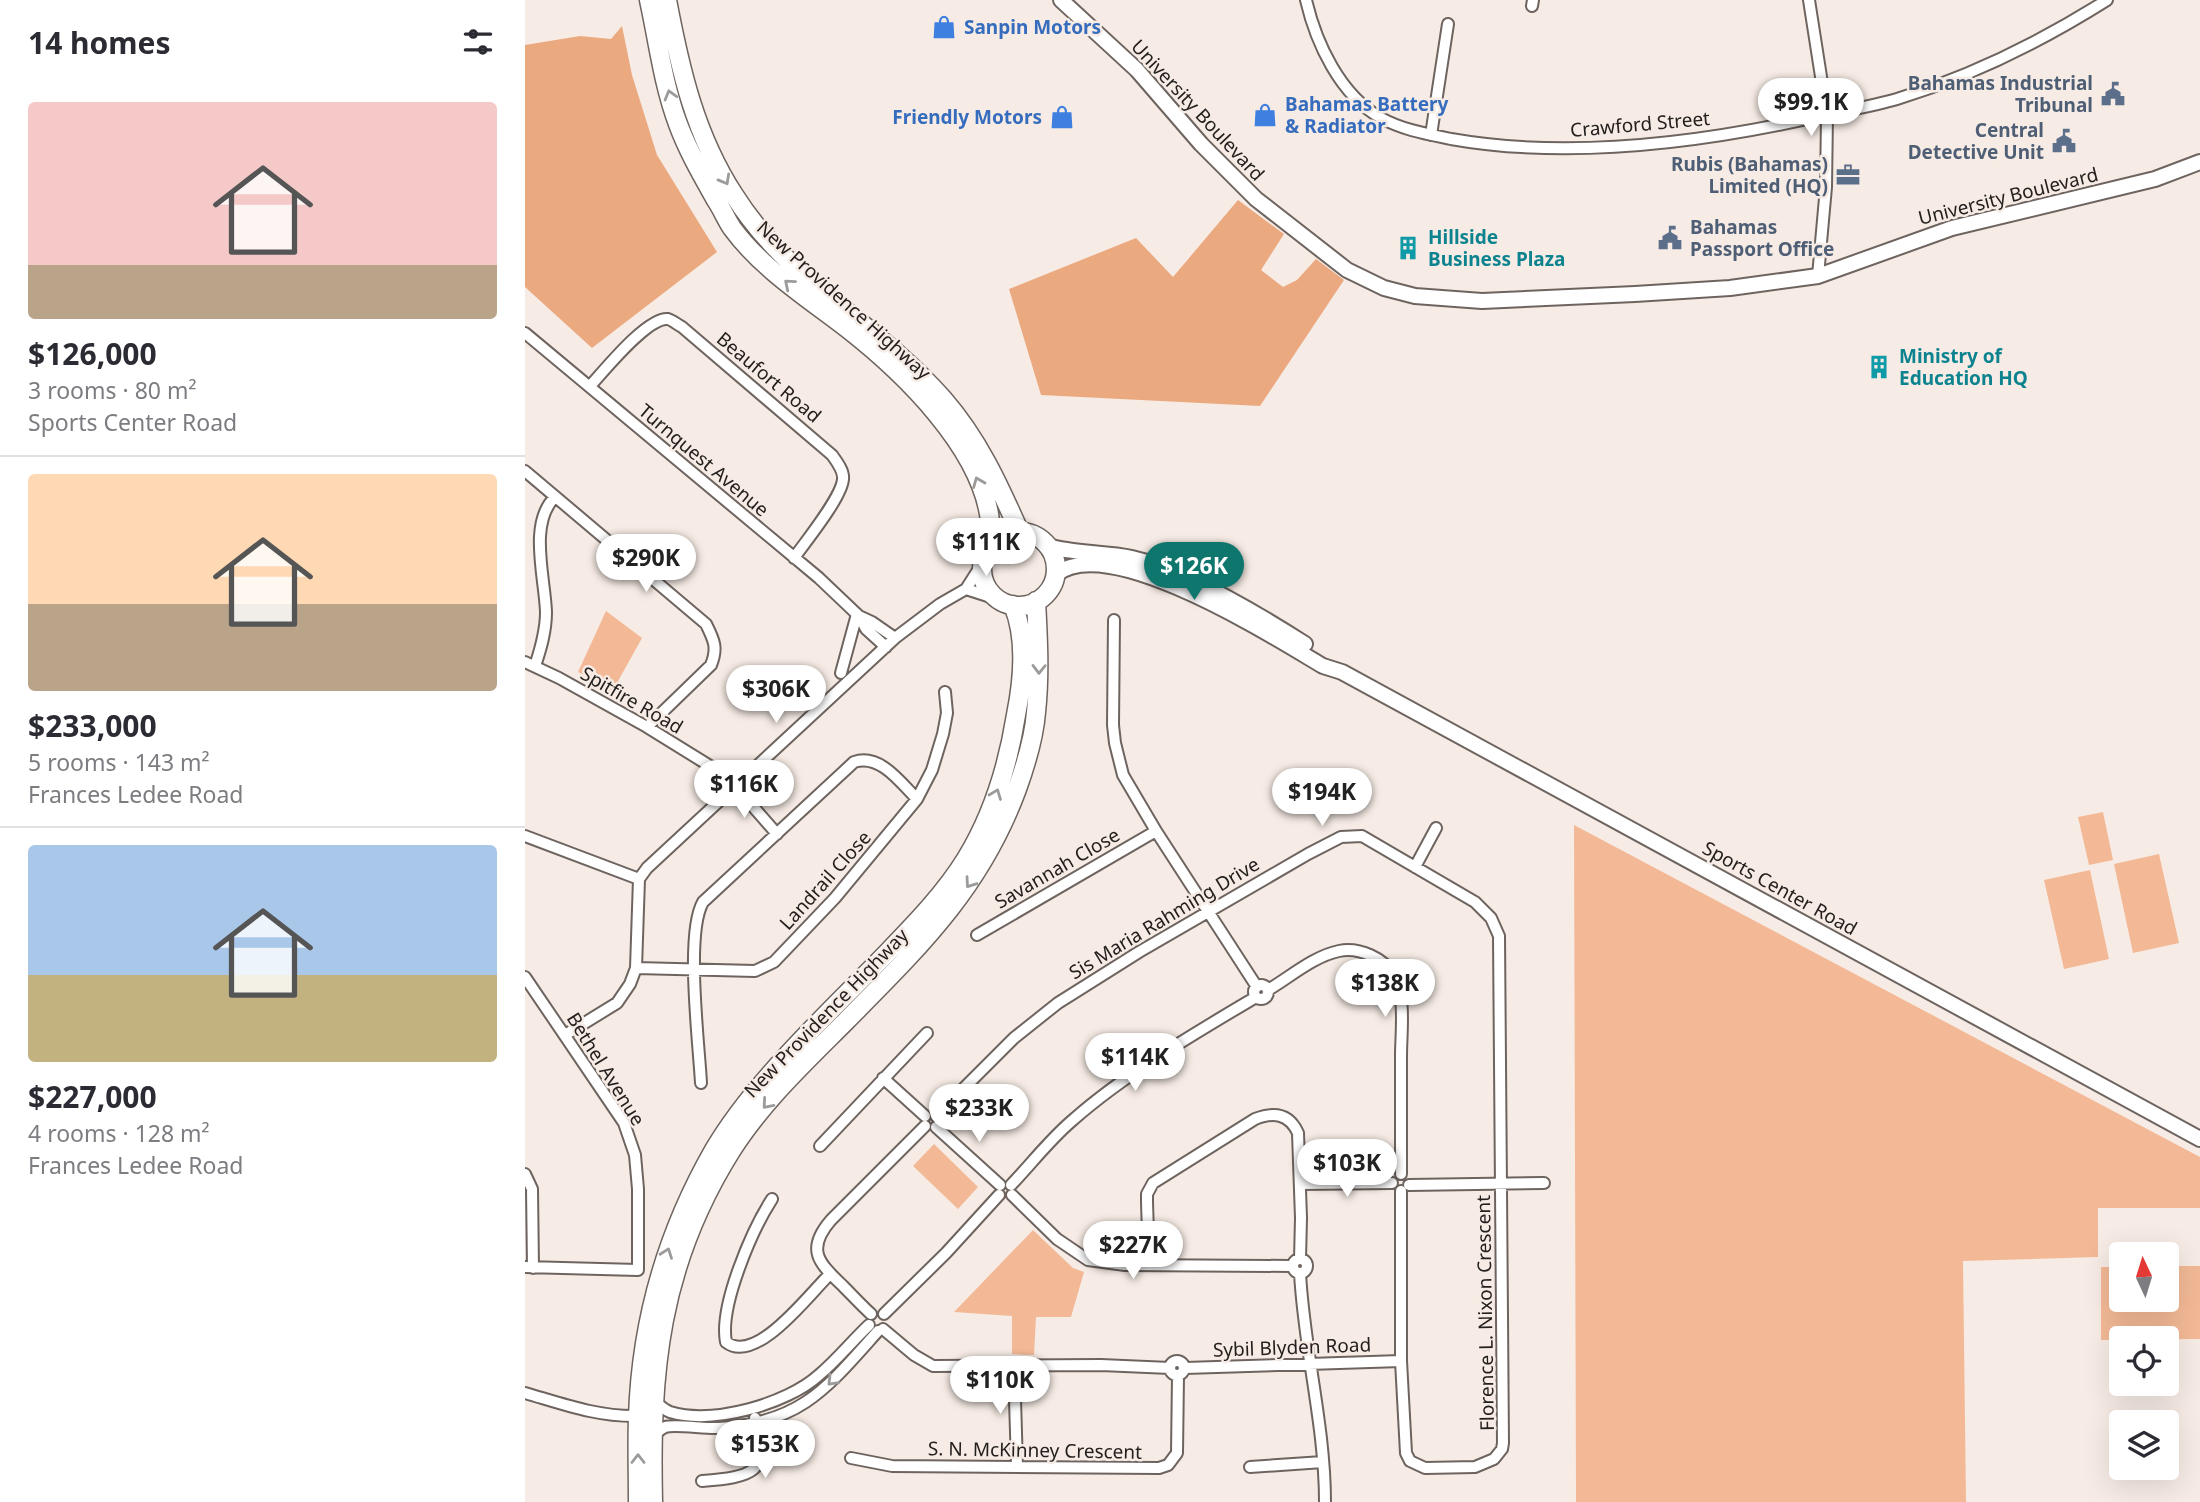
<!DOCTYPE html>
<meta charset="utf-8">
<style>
body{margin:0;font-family:"Noto Sans",sans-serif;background:#f7f7f7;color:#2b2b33;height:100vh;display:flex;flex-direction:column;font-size:26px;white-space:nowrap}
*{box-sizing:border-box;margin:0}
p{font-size:23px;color:#7c7c81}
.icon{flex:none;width:38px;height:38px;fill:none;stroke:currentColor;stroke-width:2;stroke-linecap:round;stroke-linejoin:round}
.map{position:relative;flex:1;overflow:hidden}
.details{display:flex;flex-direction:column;background:#fff;width:525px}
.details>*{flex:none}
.needle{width:46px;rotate:356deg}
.buttons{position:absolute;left:1584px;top:1242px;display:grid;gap:14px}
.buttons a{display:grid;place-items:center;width:70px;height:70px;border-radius:7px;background:#fff;box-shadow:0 7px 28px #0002;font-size:35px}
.price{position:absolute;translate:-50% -60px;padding:0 16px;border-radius:24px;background:#fff;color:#222;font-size:23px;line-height:46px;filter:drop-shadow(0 2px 4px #0008)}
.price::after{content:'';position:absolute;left:50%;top:42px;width:21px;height:16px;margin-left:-10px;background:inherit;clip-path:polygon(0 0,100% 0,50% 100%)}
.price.selected{background:#0f766e;color:#fff}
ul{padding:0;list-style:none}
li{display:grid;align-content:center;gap:14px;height:371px;padding:0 28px}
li+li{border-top:2px solid #e1e1e2}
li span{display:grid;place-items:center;height:217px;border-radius:7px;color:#555}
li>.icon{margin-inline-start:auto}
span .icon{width:126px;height:126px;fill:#fffc;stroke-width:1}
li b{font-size:30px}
h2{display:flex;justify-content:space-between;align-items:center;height:84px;padding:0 28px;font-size:30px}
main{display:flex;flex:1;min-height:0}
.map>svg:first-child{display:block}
.green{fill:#f3b996}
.forest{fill:#eba980}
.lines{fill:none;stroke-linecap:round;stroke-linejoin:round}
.minor-casing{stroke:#6e645f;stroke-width:14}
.major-casing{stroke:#6e645f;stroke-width:18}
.highway-casing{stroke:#6e645f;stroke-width:21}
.minor{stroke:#fff;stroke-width:10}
.major{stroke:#fff;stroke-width:14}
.highway{stroke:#fff;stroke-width:18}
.oneway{stroke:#9c9b9a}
.labels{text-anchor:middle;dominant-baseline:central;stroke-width:5;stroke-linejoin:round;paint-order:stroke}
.shop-label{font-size:19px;font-weight:bold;fill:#366cbe;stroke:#f7ece5;text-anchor:start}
.service-label{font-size:19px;font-weight:bold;fill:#4e5e75;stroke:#f7ece5;text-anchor:end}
.street-label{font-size:19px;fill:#24201e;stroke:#f7ece5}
.culture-label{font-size:19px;font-weight:bold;fill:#0d838f;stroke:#f7ece5;text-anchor:start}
</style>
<main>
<section class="details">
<h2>14 homes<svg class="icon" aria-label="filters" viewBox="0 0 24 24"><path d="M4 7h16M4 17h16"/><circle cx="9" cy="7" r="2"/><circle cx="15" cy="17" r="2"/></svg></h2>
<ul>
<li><span style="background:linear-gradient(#f6c9c9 75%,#b9a48a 0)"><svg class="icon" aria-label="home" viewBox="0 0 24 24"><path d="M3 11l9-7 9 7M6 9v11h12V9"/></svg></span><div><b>$126,000</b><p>3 rooms · 80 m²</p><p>Sports Center Road</p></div></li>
<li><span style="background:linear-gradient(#ffd9b3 60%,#b9a48a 0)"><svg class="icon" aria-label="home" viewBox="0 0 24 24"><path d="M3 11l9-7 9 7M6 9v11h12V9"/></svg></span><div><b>$233,000</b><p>5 rooms · 143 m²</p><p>Frances Ledee Road</p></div></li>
<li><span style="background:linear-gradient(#a9c7e8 60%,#c2b280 0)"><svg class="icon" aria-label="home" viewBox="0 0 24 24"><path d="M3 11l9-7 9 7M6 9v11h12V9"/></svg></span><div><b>$227,000</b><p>4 rooms · 128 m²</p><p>Frances Ledee Road</p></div></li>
</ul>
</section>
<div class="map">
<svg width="1675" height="1502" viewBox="0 0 1675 1502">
<rect width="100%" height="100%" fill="#f7ece5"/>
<path class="green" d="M 81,611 L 117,638 L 87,692 L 53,672 Z
M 1578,812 L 1588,860 L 1564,865 L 1553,817 Z
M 1049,825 L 1675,1157 L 1675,1208 L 1573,1208 L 1573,1257 L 1438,1261 L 1441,1502 L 1051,1502 Z
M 1634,854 L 1654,943 L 1608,953 L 1589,864 Z
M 1565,870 L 1584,959 L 1539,969 L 1519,880 Z
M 409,1144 L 453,1187 L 433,1209 L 388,1166 Z
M 508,1230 L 548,1268 L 559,1272 L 546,1317 L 511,1317 L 509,1355 L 487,1354 L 487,1316 L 429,1312 Z
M 1642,1266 L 1675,1266 L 1675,1339 L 1576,1340 L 1576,1267 L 1596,1267 L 1596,1300 L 1642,1300 Z"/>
<path class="forest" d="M 97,26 L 107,75 L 132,155 L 192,252 L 67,348 L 0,287 L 0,45 L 55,36 L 86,39 Z
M 713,200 L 759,234 L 736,270 L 758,287 L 772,280 L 791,259 L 819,280 L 735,406 L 516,395 L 484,289 L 611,238 L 648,277 Z"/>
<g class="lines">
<g class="minor-casing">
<path id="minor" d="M 781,0 C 791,43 815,95 856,118 C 878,130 902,134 926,139 C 1045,160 1183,142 1300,115 C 1323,110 1348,106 1372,99 C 1446,76 1517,41 1582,0
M 1284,0 L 1302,115 L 1301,187 L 1293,276
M 1007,6 L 1008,0
M 906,135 L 923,24
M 0,333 L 294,578 L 334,616 L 347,622 L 370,638
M 65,386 C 79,371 122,317 143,319 C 147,320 153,325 157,327 L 307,455 C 312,462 319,471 318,479 C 317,497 281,541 269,558
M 0,471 L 181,624 C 189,640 193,648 186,665 L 122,727
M 441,589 L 472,599
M 334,616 L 341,629 L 361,647
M 589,620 L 588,725 L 590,743 L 598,775 L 631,831 L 732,987
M 0,662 L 34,678 L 122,727 L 185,766 L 209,785 L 252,834
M 10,666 C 16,648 21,631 21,612 C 20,578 3,523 30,497
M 316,673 L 332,614
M 0,836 L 114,879
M 890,867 L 911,828
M 452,935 L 631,831
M 111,968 L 230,971 L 249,962 L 310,898 L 392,799 L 407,770 L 418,734 L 422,713 L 420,692
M 0,977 L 99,1123 L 110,1155 L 113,1189 L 113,1270 L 0,1267
M729 992a7 7 0 1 1 14 0a7 7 0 1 1-14 0Z
M 743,990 C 765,977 789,956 814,951 C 834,947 860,958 869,976 C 881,998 876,1032 876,1056 C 876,1095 876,1135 876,1174
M 40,1035 L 92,1003 L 105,984 L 111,968 L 114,879 L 122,868 L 370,638 L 415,604 L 441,589 L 457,564
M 358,1078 L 400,1116
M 176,1083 C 174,1044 160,933 178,902 L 329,762 C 355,753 376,783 392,799
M 411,1116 L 489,1038 L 533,1003 L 614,952 L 783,854 L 816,837 L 837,836 L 950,902 L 966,918 L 974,936 L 978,1443 L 977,1449 L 969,1459 L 950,1467 L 900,1468 L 885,1461 L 881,1453 L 876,1361 L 876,1191
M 411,1127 L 475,1185
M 295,1146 L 402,1033
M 0,1174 L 7,1189 L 8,1268
M 775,1184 L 867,1183
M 486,1185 C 507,1163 526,1138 549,1119 C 600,1074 672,1032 731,997
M 884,1185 L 1019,1183
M 487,1195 L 532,1239 L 563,1260 L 600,1265 L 767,1266
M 247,1199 C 227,1230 194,1306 201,1342 C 231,1366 285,1293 305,1274
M768 1266a7 7 0 1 1 14 0a7 7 0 1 1-14 0Z
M 624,1265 L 622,1202 L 622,1194 L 628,1183 L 730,1119 C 748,1112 764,1113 773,1133 L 776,1218 L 775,1259
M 775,1273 C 779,1350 800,1425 800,1502
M 346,1314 C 336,1305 327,1295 318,1286 C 294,1263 280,1250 306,1220 L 400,1126
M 359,1314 L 421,1253 L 474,1195
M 358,1329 L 389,1355 L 408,1366 L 576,1365 L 645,1368
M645 1368a7 7 0 1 1 14 0a7 7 0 1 1-14 0Z
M 489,1366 L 492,1466
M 660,1368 L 876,1361
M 0,1393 C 38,1404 73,1417 113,1416
M 128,1400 C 133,1404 139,1410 145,1412 C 188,1425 262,1404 294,1375 C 312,1360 327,1341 344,1325
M 127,1437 C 130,1434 136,1429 140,1427 C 150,1424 181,1429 194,1428 C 276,1423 302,1388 353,1331
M 326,1458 L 367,1466 L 634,1468 L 643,1465 L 652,1453 L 653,1376
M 725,1467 L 798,1462
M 177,1481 C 225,1477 249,1474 230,1418"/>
</g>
<g class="major-casing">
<path id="major" d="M 536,0 L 612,70 L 676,144 L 731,199 L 822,270 L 859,288 L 890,296 L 957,301 L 1110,294 L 1205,288 L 1293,276 L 1427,228 L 1630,179 L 1675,162
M 522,546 C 549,554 579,552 607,558 C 660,570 733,614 780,644
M 530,575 C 583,531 747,636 798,666 L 817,672 L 1675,1139"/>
</g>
<g class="highway-casing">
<path id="highway" d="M 124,0 C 133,41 138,84 153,124 C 163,151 177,175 191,200 C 197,209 201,219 207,228 C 237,269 283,298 323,329 C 378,372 457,448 465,521 C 466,530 465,539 464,548
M 142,0 C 155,69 170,135 209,195 C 263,281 353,325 418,399 C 453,439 474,485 495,533
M457 569a37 37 0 1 1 74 0a37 37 0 1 1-74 0Z
M 113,1502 C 113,1474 112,1445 113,1417 C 116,1323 142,1232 189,1150 C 230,1080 306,1011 363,952 C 391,923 420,893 441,859 C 468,815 483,765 491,715 C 498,680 502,638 488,605
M 128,1502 C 125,1371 134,1266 206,1151 C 237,1102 280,1062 321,1021 C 394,947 455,889 492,789 C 501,764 509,739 511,712 C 515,675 513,638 511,601"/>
</g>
<use href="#minor" class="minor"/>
<use href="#major" class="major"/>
<use href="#highway" class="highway"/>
</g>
<defs><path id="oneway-chevron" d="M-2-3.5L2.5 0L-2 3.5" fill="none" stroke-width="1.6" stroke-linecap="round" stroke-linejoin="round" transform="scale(1.75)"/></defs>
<g class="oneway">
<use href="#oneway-chevron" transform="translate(145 95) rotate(-106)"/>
<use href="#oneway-chevron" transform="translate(200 180) rotate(61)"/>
<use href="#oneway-chevron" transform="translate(264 284) rotate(-140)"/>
<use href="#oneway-chevron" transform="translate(453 482) rotate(-112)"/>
<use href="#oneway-chevron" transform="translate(514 669) rotate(91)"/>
<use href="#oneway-chevron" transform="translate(471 794) rotate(-69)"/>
<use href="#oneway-chevron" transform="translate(445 883) rotate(125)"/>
<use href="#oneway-chevron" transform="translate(242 1104) rotate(131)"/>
<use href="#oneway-chevron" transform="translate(142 1253) rotate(-70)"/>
<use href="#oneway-chevron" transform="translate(307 1381) rotate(134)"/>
<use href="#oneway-chevron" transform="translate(113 1459) rotate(-90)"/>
</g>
<defs>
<g id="shop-bare" transform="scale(1.89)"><path d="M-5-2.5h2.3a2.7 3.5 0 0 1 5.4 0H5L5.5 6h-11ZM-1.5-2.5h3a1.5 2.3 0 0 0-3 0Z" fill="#3f7fe0" stroke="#f7ece5" stroke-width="2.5" paint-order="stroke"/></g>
<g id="civic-bare" transform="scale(1.89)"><path d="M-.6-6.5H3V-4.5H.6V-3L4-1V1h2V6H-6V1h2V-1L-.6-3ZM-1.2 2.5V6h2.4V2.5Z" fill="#5c6f8a" stroke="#f7ece5" stroke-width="2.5" paint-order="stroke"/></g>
<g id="office-bare" transform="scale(1.89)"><path d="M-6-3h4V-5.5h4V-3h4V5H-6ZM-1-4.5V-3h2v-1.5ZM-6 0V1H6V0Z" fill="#5c6f8a" stroke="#f7ece5" stroke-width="2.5" paint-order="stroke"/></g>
<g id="building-bare" transform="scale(1.89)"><path d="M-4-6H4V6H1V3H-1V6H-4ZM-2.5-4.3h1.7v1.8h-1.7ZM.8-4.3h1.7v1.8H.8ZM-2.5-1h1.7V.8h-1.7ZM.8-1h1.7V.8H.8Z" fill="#0f9aa8" stroke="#f7ece5" stroke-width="2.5" paint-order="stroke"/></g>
</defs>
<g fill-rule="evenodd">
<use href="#shop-bare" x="419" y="27"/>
<use href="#civic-bare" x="1588" y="94"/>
<use href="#shop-bare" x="740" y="115"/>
<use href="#shop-bare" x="537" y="117"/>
<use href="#civic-bare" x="1539" y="141"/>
<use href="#office-bare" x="1323" y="175"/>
<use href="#civic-bare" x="1145" y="238"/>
<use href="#building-bare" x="883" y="248"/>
<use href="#building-bare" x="1354" y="367"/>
</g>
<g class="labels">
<g class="shop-label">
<text x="439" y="27">Sanpin Motors</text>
<text x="760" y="104">Bahamas Battery<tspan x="760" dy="22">&amp; Radiator</tspan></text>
<text x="517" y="117" text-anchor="end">Friendly Motors</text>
</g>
<g class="service-label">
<text x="1568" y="83">Bahamas Industrial<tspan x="1568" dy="22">Tribunal</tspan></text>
<text x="1519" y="130">Central<tspan x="1519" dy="22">Detective Unit</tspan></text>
<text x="1303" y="164">Rubis (Bahamas)<tspan x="1303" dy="22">Limited (HQ)</tspan></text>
<text x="1165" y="227" text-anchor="start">Bahamas<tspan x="1165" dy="22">Passport Office</tspan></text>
</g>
<g class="street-label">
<text transform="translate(673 110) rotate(47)">University Boulevard</text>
<text transform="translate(1115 124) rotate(-5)">Crawford Street</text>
<text transform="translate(1483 196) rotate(-14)">University Boulevard</text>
<text transform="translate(319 300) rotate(42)">New Providence Highway</text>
<text transform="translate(244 377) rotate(40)">Beaufort Road</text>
<text transform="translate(179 460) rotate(40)">Turnquest Avenue</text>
<text transform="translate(107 700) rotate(30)">Spitfire Road</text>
<text transform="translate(532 868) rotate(-30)">Savannah Close</text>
<text transform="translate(300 880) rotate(-48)">Landrail Close</text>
<text transform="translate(1255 888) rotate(29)">Sports Center Road</text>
<text transform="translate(639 918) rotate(-31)">Sis Maria Rahming Drive</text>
<text transform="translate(301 1013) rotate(-46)">New Providence Highway</text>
<text transform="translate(81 1069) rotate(58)">Bethel Avenue</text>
<text transform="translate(960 1313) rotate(-91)">Florence L. Nixon Crescent</text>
<text transform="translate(767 1347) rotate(-2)">Sybil Blyden Road</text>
<text transform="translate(510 1450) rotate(1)">S. N. McKinney Crescent</text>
</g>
<g class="culture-label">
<text x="903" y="237">Hillside<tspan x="903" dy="22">Business Plaza</tspan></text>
<text x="1374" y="356">Ministry of<tspan x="1374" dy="22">Education HQ</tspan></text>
</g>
</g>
</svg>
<div class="buttons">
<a><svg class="needle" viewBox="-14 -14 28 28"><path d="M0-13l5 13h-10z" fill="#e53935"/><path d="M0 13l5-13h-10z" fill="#7c7c81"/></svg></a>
<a><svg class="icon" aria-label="locate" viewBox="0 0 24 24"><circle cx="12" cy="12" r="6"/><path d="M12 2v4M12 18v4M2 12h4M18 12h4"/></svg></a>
<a><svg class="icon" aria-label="layers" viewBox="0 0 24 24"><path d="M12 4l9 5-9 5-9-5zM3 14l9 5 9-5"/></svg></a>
</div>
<b class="price" style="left:1286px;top:138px">$99.1K</b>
<b class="price" style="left:461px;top:578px">$111K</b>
<b class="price" style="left:121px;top:594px">$290K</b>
<b class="price selected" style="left:669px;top:602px">$126K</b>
<b class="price" style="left:251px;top:725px">$306K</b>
<b class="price" style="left:219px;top:820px">$116K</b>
<b class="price" style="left:797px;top:828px">$194K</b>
<b class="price" style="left:860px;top:1019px">$138K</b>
<b class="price" style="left:610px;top:1093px">$114K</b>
<b class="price" style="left:454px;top:1144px">$233K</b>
<b class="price" style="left:822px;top:1199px">$103K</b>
<b class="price" style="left:608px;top:1281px">$227K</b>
<b class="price" style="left:475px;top:1416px">$110K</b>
<b class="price" style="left:240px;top:1480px">$153K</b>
</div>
</main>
